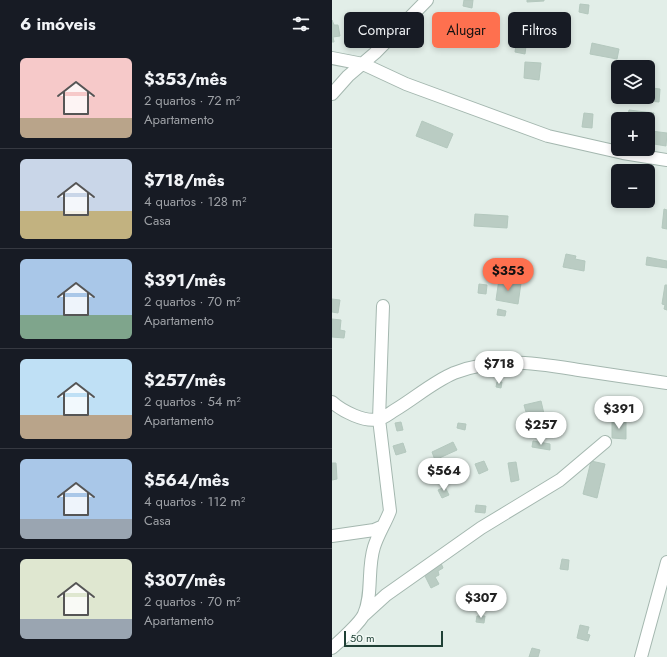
<!DOCTYPE html>
<html lang="pt">
<meta charset="utf-8">
<style>
body{margin:0;font-family:Jost,sans-serif;background:#20242c;color:#f1f3f6;height:100vh;display:flex;flex-direction:column;font-size:15px;white-space:nowrap}
*{box-sizing:border-box;margin:0}
p{font-size:13px;color:#9ea1a6}
.icon{flex:none;width:22px;height:22px;fill:none;stroke:currentColor;stroke-width:2;stroke-linecap:round;stroke-linejoin:round}
.map{position:relative;flex:1;overflow:hidden}
.details{display:flex;flex-direction:column;background:#171b24;width:332px}
.details>*{flex:none}
.hud{position:absolute;left:12px;top:12px;width:263px;height:36px;display:flex;gap:8px}
.buttons{position:absolute;left:279px;top:60px;display:grid;gap:8px}
.buttons a{display:grid;place-items:center;width:44px;height:44px;border-radius:6px;background:#171b24;box-shadow:0 2px 6px #0003;font-size:20px}
.scale{position:absolute;left:12px;bottom:10px;width:99px;box-sizing:border-box;padding-left:4px;border:2px solid #204136;border-top:0;font-size:11px;line-height:14px;white-space:nowrap;color:#204136;-webkit-text-stroke:3px #f3faf6;paint-order:stroke}
.price{position:absolute;translate:-50% -34px;padding:0 9px;border-radius:14px;background:#fff;color:#222;font-size:13px;line-height:26px;filter:drop-shadow(0 1px 2px #0008)}
.price::after{content:'';position:absolute;left:50%;top:24px;width:12px;height:9px;margin-left:-6px;background:inherit;clip-path:polygon(0 0,100% 0,50% 100%)}
.price.selected{background:#fe704f;color:#111}
ul{padding:0;list-style:none}
li{display:flex;align-items:center;gap:12px;height:100px;padding:0 20px}
li+li{border-top:1px solid #363941}
li span{display:grid;place-items:center;flex:none;width:112px;height:80px;border-radius:6px;color:#555}
li>.icon{margin-inline-start:auto}
span .icon{width:48px;height:48px;fill:#fffc;stroke-width:1}
li b{font-size:17px}
h2{display:flex;justify-content:space-between;align-items:center;height:48px;padding:0 20px;font-size:17px}
.tag{padding:0 14px;border-radius:6px;background:#171b24;box-shadow:0 2px 6px #0003;font-size:14px;line-height:36px}
.tag.selected{background:#fe704f;color:#111}
main{display:flex;flex:1;min-height:0}
.map>svg:first-child{display:block}
.building{fill:#baccc3;stroke:#b4c8be}
.lines{fill:none;stroke-linecap:round;stroke-linejoin:round}
.minor-casing{stroke:#a4b7af;stroke-width:14}
.tertiary-casing{stroke:#a4b7af;stroke-width:14}
.minor{stroke:#fff;stroke-width:12}
.tertiary{stroke:#fff;stroke-width:12}
</style>
<main>
<section class="details">
<h2>6 imóveis<svg class="icon" aria-label="filters" viewBox="0 0 24 24"><path d="M4 7h16M4 17h16"/><circle cx="9" cy="7" r="2"/><circle cx="15" cy="17" r="2"/></svg></h2>
<ul>
<li><span style="background:linear-gradient(#f6c9c9 75%,#b9a48a 0)"><svg class="icon" aria-label="home" viewBox="0 0 24 24"><path d="M3 11l9-7 9 7M6 9v11h12V9"/></svg></span><div><b>$353/mês</b><p>2 quartos · 72 m²</p><p>Apartamento</p></div></li>
<li><span style="background:linear-gradient(#c9d6e8 65%,#c2b280 0)"><svg class="icon" aria-label="home" viewBox="0 0 24 24"><path d="M3 11l9-7 9 7M6 9v11h12V9"/></svg></span><div><b>$718/mês</b><p>4 quartos · 128 m²</p><p>Casa</p></div></li>
<li><span style="background:linear-gradient(#a9c7e8 70%,#7fa58c 0)"><svg class="icon" aria-label="home" viewBox="0 0 24 24"><path d="M3 11l9-7 9 7M6 9v11h12V9"/></svg></span><div><b>$391/mês</b><p>2 quartos · 70 m²</p><p>Apartamento</p></div></li>
<li><span style="background:linear-gradient(#bfe0f5 70%,#b9a48a 0)"><svg class="icon" aria-label="home" viewBox="0 0 24 24"><path d="M3 11l9-7 9 7M6 9v11h12V9"/></svg></span><div><b>$257/mês</b><p>2 quartos · 54 m²</p><p>Apartamento</p></div></li>
<li><span style="background:linear-gradient(#a9c7e8 75%,#9aa5b1 0)"><svg class="icon" aria-label="home" viewBox="0 0 24 24"><path d="M3 11l9-7 9 7M6 9v11h12V9"/></svg></span><div><b>$564/mês</b><p>4 quartos · 112 m²</p><p>Casa</p></div></li>
<li><span style="background:linear-gradient(#dfe7d0 75%,#9aa5b1 0)"><svg class="icon" aria-label="home" viewBox="0 0 24 24"><path d="M3 11l9-7 9 7M6 9v11h12V9"/></svg></span><div><b>$307/mês</b><p>2 quartos · 70 m²</p><p>Apartamento</p></div></li>
</ul>
</section>
<div class="map">
<svg width="335" height="657" viewBox="0 0 335 657">
<rect width="100%" height="100%" fill="#e2eee8"/>
<path class="building" d="M 132,0 L 141,0 L 140,8 L 131,6 Z
M 195,0 L 212,0 L 212,1 L 195,2 Z
M 248,4 L 257,5 L 256,14 L 247,12 Z
M 0,20 L 2,25 L 6,25 L 8,36 L 1,37 L 2,42 L 0,42 Z
M 165,27 L 166,34 L 159,36 L 158,29 Z
M 185,37 L 195,38 L 193,54 L 183,52 Z
M 260,43 L 287,49 L 285,59 L 258,54 Z
M 193,62 L 209,63 L 207,80 L 192,78 Z
M 316,69 L 321,70 L 319,83 L 316,83 Z
M 320,88 L 328,89 L 327,102 L 318,101 Z
M 297,110 L 305,111 L 304,119 L 295,119 Z
M 305,111 L 322,113 L 319,131 L 335,133 L 334,146 L 316,143 L 316,119 L 304,119 Z
M 252,113 L 261,114 L 260,128 L 250,127 Z
M 90,121 L 121,134 L 115,148 L 84,136 Z
M 332,209 L 335,210 L 335,229 L 330,228 Z
M 143,214 L 176,216 L 175,228 L 142,226 Z
M 234,254 L 244,256 L 243,259 L 253,261 L 252,271 L 231,267 Z
M 315,257 L 335,261 L 335,268 L 314,265 Z
M 167,279 L 189,283 L 186,304 L 164,300 Z
M 147,284 L 155,285 L 154,294 L 146,293 Z
M 333,285 L 335,285 L 335,310 L 332,309 L 333,305 L 330,304 Z
M 0,299 L 8,300 L 6,313 L 0,312 Z
M 166,309 L 174,311 L 173,316 L 165,315 Z
M 0,319 L 9,320 L 8,330 L 13,331 L 12,338 L 0,337 Z
M 165,382 L 170,382 L 169,388 L 164,387 Z
M 209,401 L 213,418 L 202,421 L 201,418 L 196,419 L 192,405 Z
M 69,422 L 71,430 L 65,431 L 63,423 Z
M 280,422 L 294,422 L 294,439 L 280,438 Z
M 126,423 L 134,424 L 133,430 L 125,428 Z
M 201,441 L 218,444 L 218,450 L 200,447 Z
M 121,442 L 125,450 L 103,460 L 100,452 Z
M 71,443 L 74,452 L 64,455 L 61,446 Z
M 152,461 L 156,470 L 147,474 L 143,464 Z
M 259,461 L 273,464 L 265,498 L 251,494 Z
M 184,462 L 187,480 L 179,482 L 176,463 Z
M 0,463 L 4,463 L 5,479 L 0,480 Z
M 113,487 L 117,495 L 110,498 L 106,490 Z
M 144,505 L 154,506 L 153,513 L 143,512 Z
M 230,559 L 237,560 L 236,570 L 228,569 Z
M 109,563 L 111,568 L 106,571 L 107,575 L 103,577 L 107,584 L 99,588 L 91,572 Z
M 145,616 L 153,616 L 152,623 L 144,622 Z
M 248,625 L 257,627 L 255,634 L 258,635 L 256,641 L 245,638 Z
M 200,648 L 208,650 L 206,657 L 197,657 Z"/>
<g class="lines">
<g class="minor-casing">
<path id="minor" d="M 0,58 L 31,64 L 74,84 L 216,136 L 291,153 L 335,160
M 0,94 L 16,76 L 43,53 L 95,0
M 0,402 C 10,411 33,423 47,419 C 52,418 58,413 63,410 C 83,398 101,382 122,373 C 168,355 208,364 254,371 C 281,375 308,379 335,383
M 0,536 L 42,530 L 49,527
M 32,615 L 54,595 L 149,528 L 228,480 L 273,442
M 0,648 C 7,642 29,622 32,614 C 41,594 35,569 42,547 C 46,534 53,524 58,511 L 47,419 L 51,306"/>
</g>
<g class="tertiary-casing">
<path id="tertiary" d="M 309,657 L 335,562"/>
</g>
<use href="#minor" class="minor"/>
<use href="#tertiary" class="tertiary"/>
</g>
</svg>
<div class="buttons">
<a><svg class="icon" aria-label="layers" viewBox="0 0 24 24"><path d="M12 4l9 5-9 5-9-5zM3 14l9 5 9-5"/></svg></a>
<a>+</a>
<a>−</a>
</div>
<div class="scale">50 m</div>
<b class="price selected" style="left:176px;top:292px">$353</b>
<b class="price" style="left:167px;top:385px">$718</b>
<b class="price" style="left:287px;top:430px">$391</b>
<b class="price" style="left:209px;top:446px">$257</b>
<b class="price" style="left:112px;top:492px">$564</b>
<b class="price" style="left:149px;top:619px">$307</b>
<div class="hud">
<a class="tag">Comprar</a>
<a class="tag selected">Alugar</a>
<a class="tag">Filtros</a>
</div>
</div>
</main>
